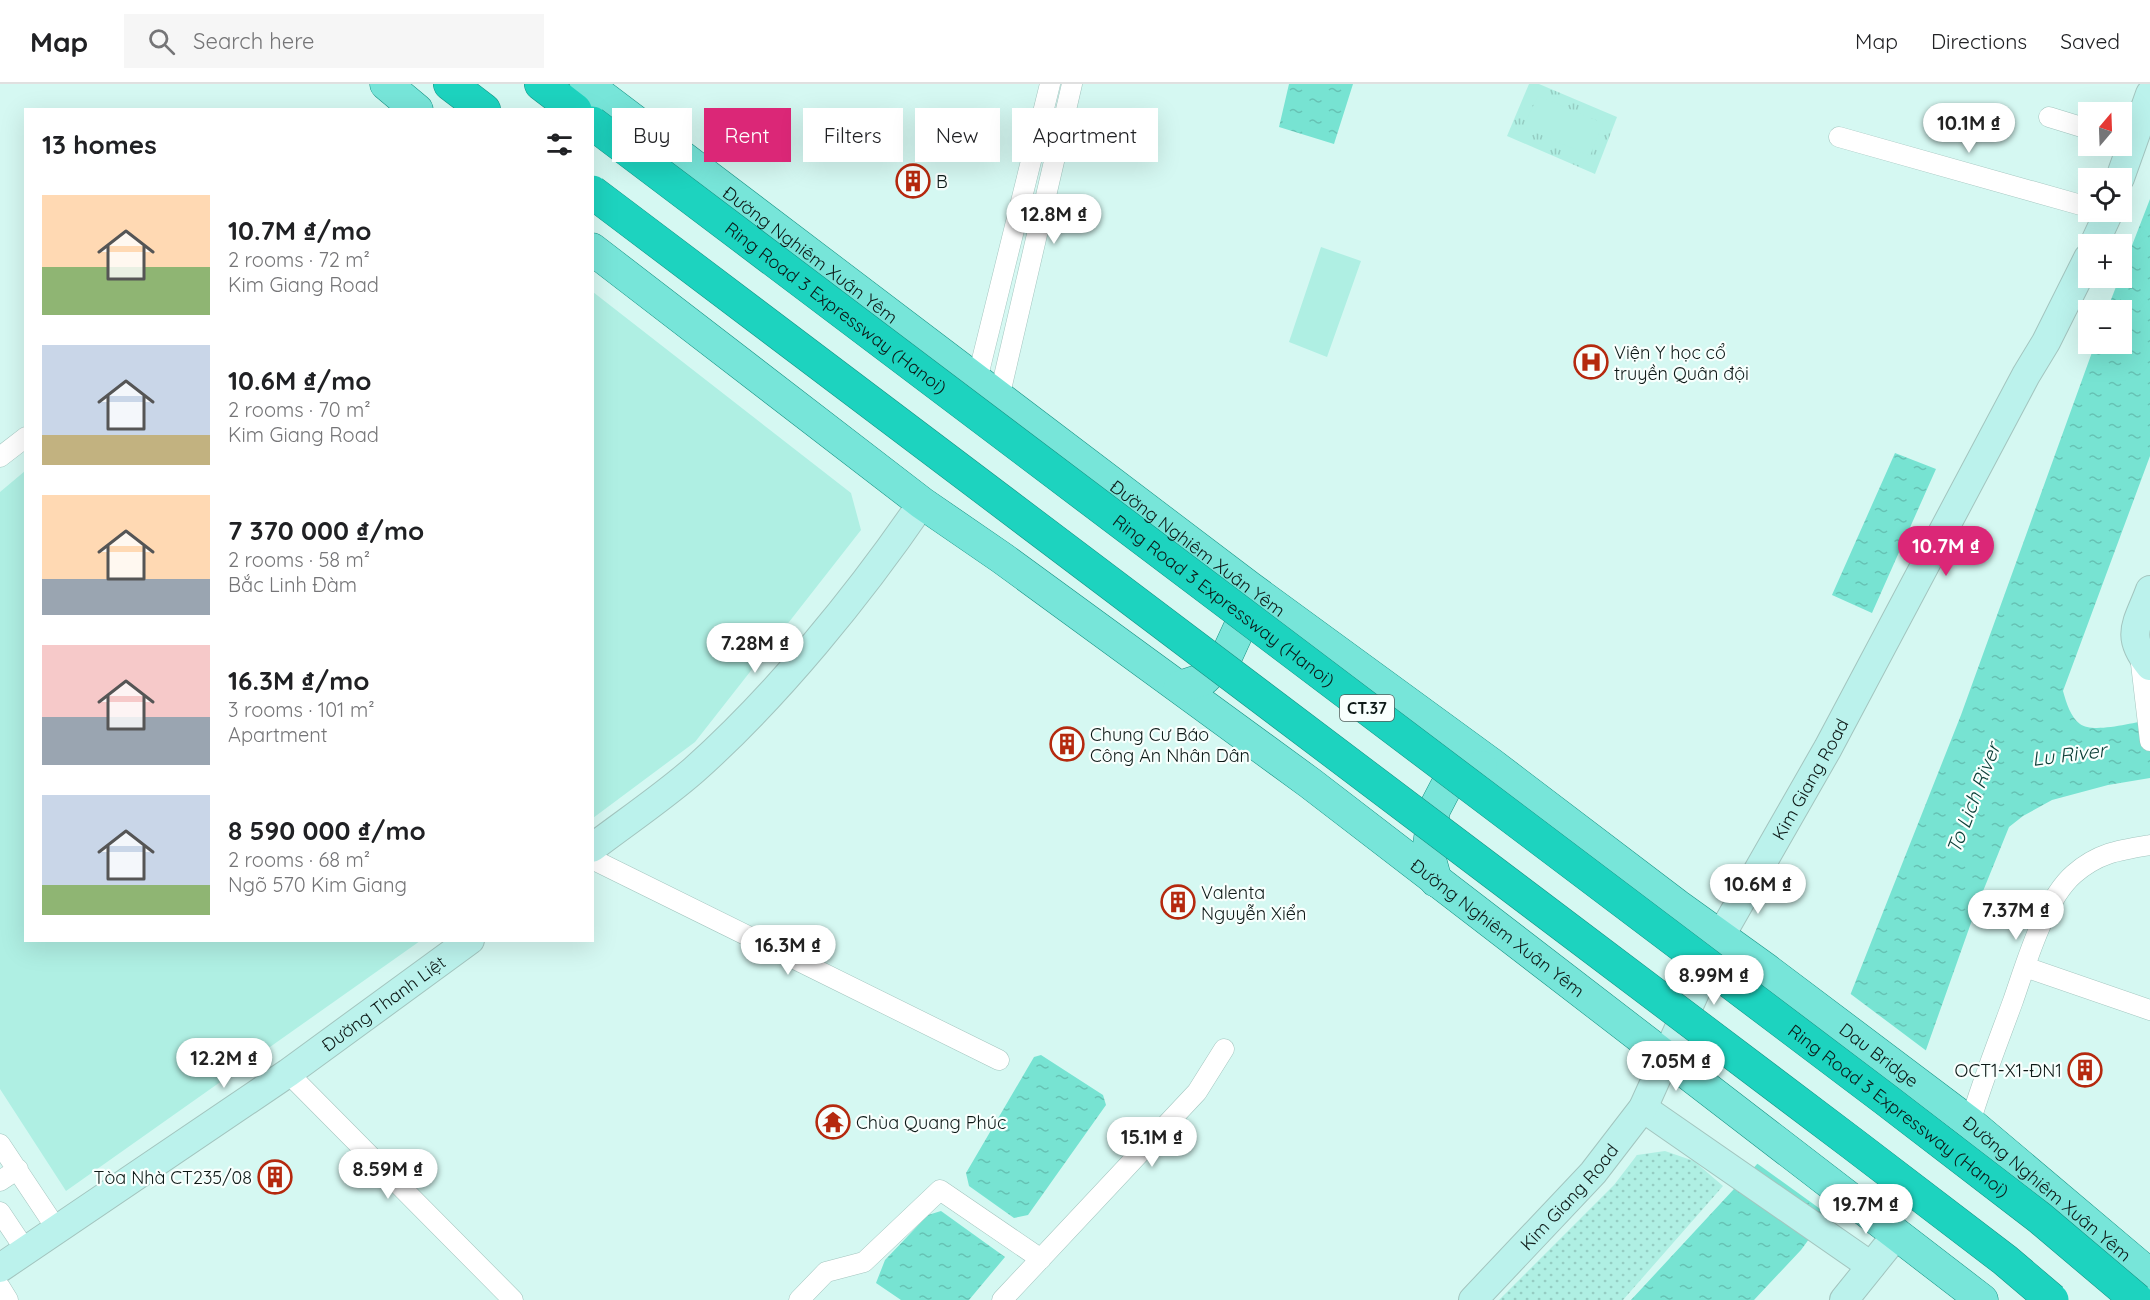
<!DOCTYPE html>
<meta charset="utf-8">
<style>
body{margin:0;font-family:Quicksand,sans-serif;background:#f6f6f6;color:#202124;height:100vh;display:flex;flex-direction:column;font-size:22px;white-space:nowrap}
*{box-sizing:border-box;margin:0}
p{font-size:20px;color:#757577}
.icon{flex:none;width:33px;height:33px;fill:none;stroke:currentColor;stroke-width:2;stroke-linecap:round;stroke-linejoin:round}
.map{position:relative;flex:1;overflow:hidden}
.drawer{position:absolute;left:24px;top:24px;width:570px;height:834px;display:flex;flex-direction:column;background:#fff;border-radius:0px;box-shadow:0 6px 24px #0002}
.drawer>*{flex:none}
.guide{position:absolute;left:612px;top:24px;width:570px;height:54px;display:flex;gap:12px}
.needle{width:39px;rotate:19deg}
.buttons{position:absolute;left:2078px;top:18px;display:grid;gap:12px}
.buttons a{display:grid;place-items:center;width:54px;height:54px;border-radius:0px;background:#fff;box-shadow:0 6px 24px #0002;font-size:30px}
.price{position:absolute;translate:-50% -51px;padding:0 14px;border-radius:21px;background:#fff;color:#222;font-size:20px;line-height:39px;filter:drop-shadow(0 2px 3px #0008)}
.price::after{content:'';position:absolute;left:50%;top:36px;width:18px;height:14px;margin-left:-9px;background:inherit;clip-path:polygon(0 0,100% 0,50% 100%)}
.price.current{background:#db2777;color:#fff}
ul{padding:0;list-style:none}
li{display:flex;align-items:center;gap:18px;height:150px;padding:0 18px}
li span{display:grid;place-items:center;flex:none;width:168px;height:120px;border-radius:0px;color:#555}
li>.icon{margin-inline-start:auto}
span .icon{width:72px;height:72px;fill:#fffc;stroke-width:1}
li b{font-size:26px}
h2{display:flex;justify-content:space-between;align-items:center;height:72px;padding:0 18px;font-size:26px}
.tag{padding:0 21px;border-radius:0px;background:#fff;box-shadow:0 6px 24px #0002;font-size:21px;line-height:54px}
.tag.current{background:#db2777;color:#fff}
header{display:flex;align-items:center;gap:36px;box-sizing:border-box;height:84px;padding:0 30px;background:#fff;border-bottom:2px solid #e0e0e0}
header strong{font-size:28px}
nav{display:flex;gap:33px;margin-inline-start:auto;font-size:21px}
.search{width:420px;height:54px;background:#f6f6f6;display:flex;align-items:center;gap:15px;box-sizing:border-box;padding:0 21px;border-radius:0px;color:#757577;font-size:22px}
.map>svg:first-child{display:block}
.grass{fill:url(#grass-tufts)}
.park{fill:url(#park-dots)}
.pitch{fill:#afefe3}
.water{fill:url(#water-ripples)}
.pier{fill:#d5f8f2}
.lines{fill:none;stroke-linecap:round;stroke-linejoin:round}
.street-casing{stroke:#a3c5bf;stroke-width:21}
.secondary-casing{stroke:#a3c5bf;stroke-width:30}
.primary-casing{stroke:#179284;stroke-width:33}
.highway-casing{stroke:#179284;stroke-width:34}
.street{stroke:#fff;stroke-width:20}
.secondary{stroke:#bbf2ec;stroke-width:28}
.primary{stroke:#77e5d9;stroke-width:32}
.highway{stroke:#1dd3bf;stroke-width:33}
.highway-bridge-casing{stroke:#179284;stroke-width:34;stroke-linecap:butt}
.highway-bridge{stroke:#1dd3bf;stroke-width:33}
.labels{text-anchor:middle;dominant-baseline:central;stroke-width:4.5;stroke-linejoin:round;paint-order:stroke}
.shield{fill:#f8fffd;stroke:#545e5c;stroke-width:1.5}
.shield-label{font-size:16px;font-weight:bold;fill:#0d1917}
.poi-label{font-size:18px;fill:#0d1917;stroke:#f8fffd;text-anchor:start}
.street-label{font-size:18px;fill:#0d1917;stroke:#f8fffd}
.water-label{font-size:20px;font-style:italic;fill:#0d4039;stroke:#f8fffd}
</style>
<header>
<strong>Map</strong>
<div class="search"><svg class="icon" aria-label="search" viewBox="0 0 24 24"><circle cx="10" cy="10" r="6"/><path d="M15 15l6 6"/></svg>Search here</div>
<nav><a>Map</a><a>Directions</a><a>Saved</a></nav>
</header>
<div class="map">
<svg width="2150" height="1216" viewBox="0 0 2150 1216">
<defs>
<pattern id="grass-tufts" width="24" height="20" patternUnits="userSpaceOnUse" patternTransform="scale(1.5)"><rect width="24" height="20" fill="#afefe3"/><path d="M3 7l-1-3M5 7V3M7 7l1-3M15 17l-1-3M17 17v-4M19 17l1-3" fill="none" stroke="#95ccc2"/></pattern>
<pattern id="park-dots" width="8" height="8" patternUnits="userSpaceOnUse" patternTransform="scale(1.5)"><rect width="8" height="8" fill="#afefe3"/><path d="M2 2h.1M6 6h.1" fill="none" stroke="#95ccc2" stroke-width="1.8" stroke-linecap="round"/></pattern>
<pattern id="water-ripples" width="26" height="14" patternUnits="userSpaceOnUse" patternTransform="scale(1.5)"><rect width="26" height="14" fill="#77e3d2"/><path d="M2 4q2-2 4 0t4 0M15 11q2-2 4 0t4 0" fill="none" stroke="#66c2b4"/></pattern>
</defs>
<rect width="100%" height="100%" fill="#d5f8f2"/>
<path class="grass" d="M 1529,0 L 1539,0 L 1617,33 L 1595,90 L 1507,52 Z"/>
<path class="park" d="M 1665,1067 L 1694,1077 L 1723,1102 L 1623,1216 L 1499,1216 L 1614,1101 L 1637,1071 Z"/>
<path class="pitch" d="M 1538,12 L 1603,39 L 1590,72 L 1523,43 Z
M 1321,163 L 1361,177 L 1327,273 L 1289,258 Z
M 593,208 L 851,409 L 861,446 L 695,658 L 593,734 Z
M 25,387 L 26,856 L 420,857 L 66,1107 L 0,1005 L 0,408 Z"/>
<path class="water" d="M 1289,0 L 1353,0 L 1334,60 L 1279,43 Z
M 2150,115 L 2150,372 L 2063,607 C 2066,618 2071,634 2080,640 C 2093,650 2134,638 2150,636 L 2150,694 L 2108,701 L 2052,716 L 2023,732 L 2009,743 L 1977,822 L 1926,966 L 1880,1058 L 1801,1166 L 1754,1216 L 1631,1216 L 1759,1078 L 1807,1000 L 1851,909 L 1961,631 L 2095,260 L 2121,260 L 2121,226 L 2107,226 Z
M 1895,369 L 1936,385 L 1872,529 L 1832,511 Z
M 1041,971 L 1103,1011 L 1106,1021 L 1028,1131 L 1014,1134 L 969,1102 L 966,1089 L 1034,973 Z
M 941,1127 L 1005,1173 L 969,1216 L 901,1216 L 876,1199 L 885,1176 L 928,1131 Z"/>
<path class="pier" d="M 1848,908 L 1928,968 L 1882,1059 L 1830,1132 L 1755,1078 L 1804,998 Z"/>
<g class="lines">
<g class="street-casing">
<path id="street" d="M 2049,33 L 2088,45
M 1839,53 L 2088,123
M 977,296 L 1050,0
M 999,314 L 1072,0
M 0,373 L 26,353
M 2140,571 L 2150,657
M 592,775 L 999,976
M 2025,883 L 2150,926
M 288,989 L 513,1216
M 1970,1039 C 1982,998 1998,958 2013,917 C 2026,880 2044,816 2074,790 C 2098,769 2119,766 2150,761
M 0,1060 L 58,1147
M 0,1097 L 18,1085
M 0,1128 L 26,1167
M 0,1203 L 8,1216
M 799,1216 L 826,1188 L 864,1178 L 940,1106 L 1041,1175
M 1002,1216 L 1197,1008 L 1224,965"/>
</g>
<g class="secondary-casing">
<g id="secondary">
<path d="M 2120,94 L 2150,10"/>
<path d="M 2094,160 L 2109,128"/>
<path d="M 2150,506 C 2138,539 2124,551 2150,582"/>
<path d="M 592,764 C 626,738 662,714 694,686 C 777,612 859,511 922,419"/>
<path d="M 1643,1024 L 1871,1182"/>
<path id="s1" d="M 0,1184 L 288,989 L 470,856"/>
<path id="s2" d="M 1473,1216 L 1593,1089 L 1643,1024 L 1720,853 L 1828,664 L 2026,291 L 2046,258 L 2088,174"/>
<path d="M 1844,1216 L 1897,1150"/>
</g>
</g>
<g class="primary-casing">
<g id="primary">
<path d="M 386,0 L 417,26"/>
<path id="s3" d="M 586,0 L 1249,503 L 1490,679 L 1678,822 L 1767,886 L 1970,1039 L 2150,1191"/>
<path id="s4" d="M 592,165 L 922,419 L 1002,474 L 1310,699 L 1982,1216"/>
<path d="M 1180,603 L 1204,595 L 1226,573 L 1243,536 L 1248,506"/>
<path d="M 1436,797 L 1428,768 L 1434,726 L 1446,703 L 1481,683"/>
</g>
</g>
<g class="highway-casing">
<path id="highway" d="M 450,0 L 484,26
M 541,0 L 575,26"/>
</g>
<use href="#street" class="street"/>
<use href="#secondary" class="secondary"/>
<use href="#primary" class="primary"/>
<use href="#highway" class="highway"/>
<g class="highway-bridge-casing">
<g id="highway-bridge">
<path id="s5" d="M 592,39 L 1885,1015 L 2040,1134 L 2137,1216"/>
<path d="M 592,108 L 1853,1060 L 2005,1176 L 2052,1216"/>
</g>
</g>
<use href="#highway-bridge" class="highway-bridge"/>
</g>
<defs>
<g id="building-ring" transform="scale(1.725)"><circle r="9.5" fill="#f8fffd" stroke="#b5290e" stroke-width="1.5"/><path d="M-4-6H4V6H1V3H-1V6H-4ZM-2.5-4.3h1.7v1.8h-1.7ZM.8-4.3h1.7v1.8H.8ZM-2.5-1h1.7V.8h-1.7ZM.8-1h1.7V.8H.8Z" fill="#b5290e"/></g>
<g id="hospital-ring" transform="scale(1.725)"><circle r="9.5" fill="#f8fffd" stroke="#b5290e" stroke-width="1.5"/><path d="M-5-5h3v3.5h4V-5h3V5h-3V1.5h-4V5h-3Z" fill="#b5290e"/></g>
<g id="temple-ring" transform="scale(1.725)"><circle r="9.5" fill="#f8fffd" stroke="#b5290e" stroke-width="1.5"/><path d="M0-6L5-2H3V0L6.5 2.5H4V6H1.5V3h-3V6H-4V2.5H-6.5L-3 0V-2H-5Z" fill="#b5290e"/></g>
</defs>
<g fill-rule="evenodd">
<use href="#building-ring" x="913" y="97"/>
<use href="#hospital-ring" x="1591" y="278"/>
<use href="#building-ring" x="1067" y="660"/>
<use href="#building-ring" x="1178" y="818"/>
<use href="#building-ring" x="2085" y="986"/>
<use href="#temple-ring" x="833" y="1038"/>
<use href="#building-ring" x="275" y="1093"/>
</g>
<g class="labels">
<rect class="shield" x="1340" y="611" width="54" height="26" rx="4.5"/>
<g class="shield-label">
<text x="1367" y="624">CT.37</text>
</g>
<g class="poi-label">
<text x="936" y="97">B</text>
<text x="1614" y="268">Viện Y học cổ<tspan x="1614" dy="21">truyền Quân đội</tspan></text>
<text x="1090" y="650">Chung Cư Báo<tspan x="1090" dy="21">Công An Nhân Dân</tspan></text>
<text x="1201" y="808">Valenta<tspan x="1201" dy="21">Nguyễn Xiển</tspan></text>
<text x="2062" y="986" text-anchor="end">OCT1-X1-ĐN1</text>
<text x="856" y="1038">Chùa Quang Phúc</text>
<text x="252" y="1093" text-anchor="end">Tòa Nhà CT235/08</text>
</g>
<g class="street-label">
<text stroke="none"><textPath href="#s3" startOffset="282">Đường Nghiêm Xuân Yêm</textPath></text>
<text stroke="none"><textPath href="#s5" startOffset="306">Ring Road 3 Expressway (Hanoi)</textPath></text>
<text stroke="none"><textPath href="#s3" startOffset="768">Đường Nghiêm Xuân Yêm</textPath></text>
<text stroke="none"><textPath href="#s5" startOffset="792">Ring Road 3 Expressway (Hanoi)</textPath></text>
<text stroke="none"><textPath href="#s2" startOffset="626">Kim Giang Road</textPath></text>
<text stroke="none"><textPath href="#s4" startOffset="1132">Đường Nghiêm Xuân Yêm</textPath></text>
<text stroke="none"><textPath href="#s1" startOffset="466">Đường Thanh Liệt</textPath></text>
<text stroke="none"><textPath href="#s3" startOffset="1617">Dau Bridge</textPath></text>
<text stroke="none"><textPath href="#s5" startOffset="1638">Ring Road 3 Expressway (Hanoi)</textPath></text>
<text stroke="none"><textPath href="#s3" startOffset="1832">Đường Nghiêm Xuân Yêm</textPath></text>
<text stroke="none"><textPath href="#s2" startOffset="141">Kim Giang Road</textPath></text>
</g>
<g class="water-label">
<text transform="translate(2069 670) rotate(-7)">Lu River</text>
<text transform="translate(1973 714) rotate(-69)">To Lich River</text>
</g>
</g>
</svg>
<div class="buttons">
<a><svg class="needle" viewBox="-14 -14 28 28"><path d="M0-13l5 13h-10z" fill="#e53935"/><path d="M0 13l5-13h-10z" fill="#757577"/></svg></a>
<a><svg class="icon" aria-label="locate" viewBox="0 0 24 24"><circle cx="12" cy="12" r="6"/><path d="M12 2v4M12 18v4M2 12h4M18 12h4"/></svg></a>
<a>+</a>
<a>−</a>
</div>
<b class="price" style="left:1969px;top:70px">10.1M ₫</b>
<b class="price" style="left:1054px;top:161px">12.8M ₫</b>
<b class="price current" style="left:1946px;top:493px">10.7M ₫</b>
<b class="price" style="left:755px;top:590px">7.28M ₫</b>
<b class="price" style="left:1758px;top:831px">10.6M ₫</b>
<b class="price" style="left:2016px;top:857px">7.37M ₫</b>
<b class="price" style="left:788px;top:892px">16.3M ₫</b>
<b class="price" style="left:1714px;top:922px">8.99M ₫</b>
<b class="price" style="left:224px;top:1005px">12.2M ₫</b>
<b class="price" style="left:1676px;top:1008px">7.05M ₫</b>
<b class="price" style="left:1152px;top:1084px">15.1M ₫</b>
<b class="price" style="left:388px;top:1116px">8.59M ₫</b>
<b class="price" style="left:1866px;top:1151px">19.7M ₫</b>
<div class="guide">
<a class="tag">Buy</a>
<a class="tag current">Rent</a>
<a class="tag">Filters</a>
<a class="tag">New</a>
<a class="tag">Apartment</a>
</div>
<section class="drawer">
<h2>13 homes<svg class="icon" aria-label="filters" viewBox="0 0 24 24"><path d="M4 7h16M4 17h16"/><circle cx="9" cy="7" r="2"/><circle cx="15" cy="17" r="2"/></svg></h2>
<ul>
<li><span style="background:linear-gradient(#ffd9b3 60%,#8fb573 0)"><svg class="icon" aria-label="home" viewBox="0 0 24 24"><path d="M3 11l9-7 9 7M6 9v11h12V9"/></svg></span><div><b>10.7M ₫/mo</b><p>2 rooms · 72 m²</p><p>Kim Giang Road</p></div></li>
<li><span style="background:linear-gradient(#c9d6e8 75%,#c2b280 0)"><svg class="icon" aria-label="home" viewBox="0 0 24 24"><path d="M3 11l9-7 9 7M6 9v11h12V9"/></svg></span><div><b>10.6M ₫/mo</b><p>2 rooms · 70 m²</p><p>Kim Giang Road</p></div></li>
<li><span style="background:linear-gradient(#ffd9b3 70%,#9aa5b1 0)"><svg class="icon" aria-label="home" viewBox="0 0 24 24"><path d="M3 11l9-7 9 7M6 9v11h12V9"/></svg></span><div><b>7 370 000 ₫/mo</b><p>2 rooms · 58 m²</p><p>Bắc Linh Đàm</p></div></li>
<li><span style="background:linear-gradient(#f6c9c9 60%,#9aa5b1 0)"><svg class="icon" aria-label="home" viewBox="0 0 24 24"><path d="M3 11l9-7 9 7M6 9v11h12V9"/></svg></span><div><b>16.3M ₫/mo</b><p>3 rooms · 101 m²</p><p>Apartment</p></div></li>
<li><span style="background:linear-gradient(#c9d6e8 75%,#8fb573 0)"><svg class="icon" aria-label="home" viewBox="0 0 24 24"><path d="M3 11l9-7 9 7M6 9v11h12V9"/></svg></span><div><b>8 590 000 ₫/mo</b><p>2 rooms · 68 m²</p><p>Ngõ 570 Kim Giang</p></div></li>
</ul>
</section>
</div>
